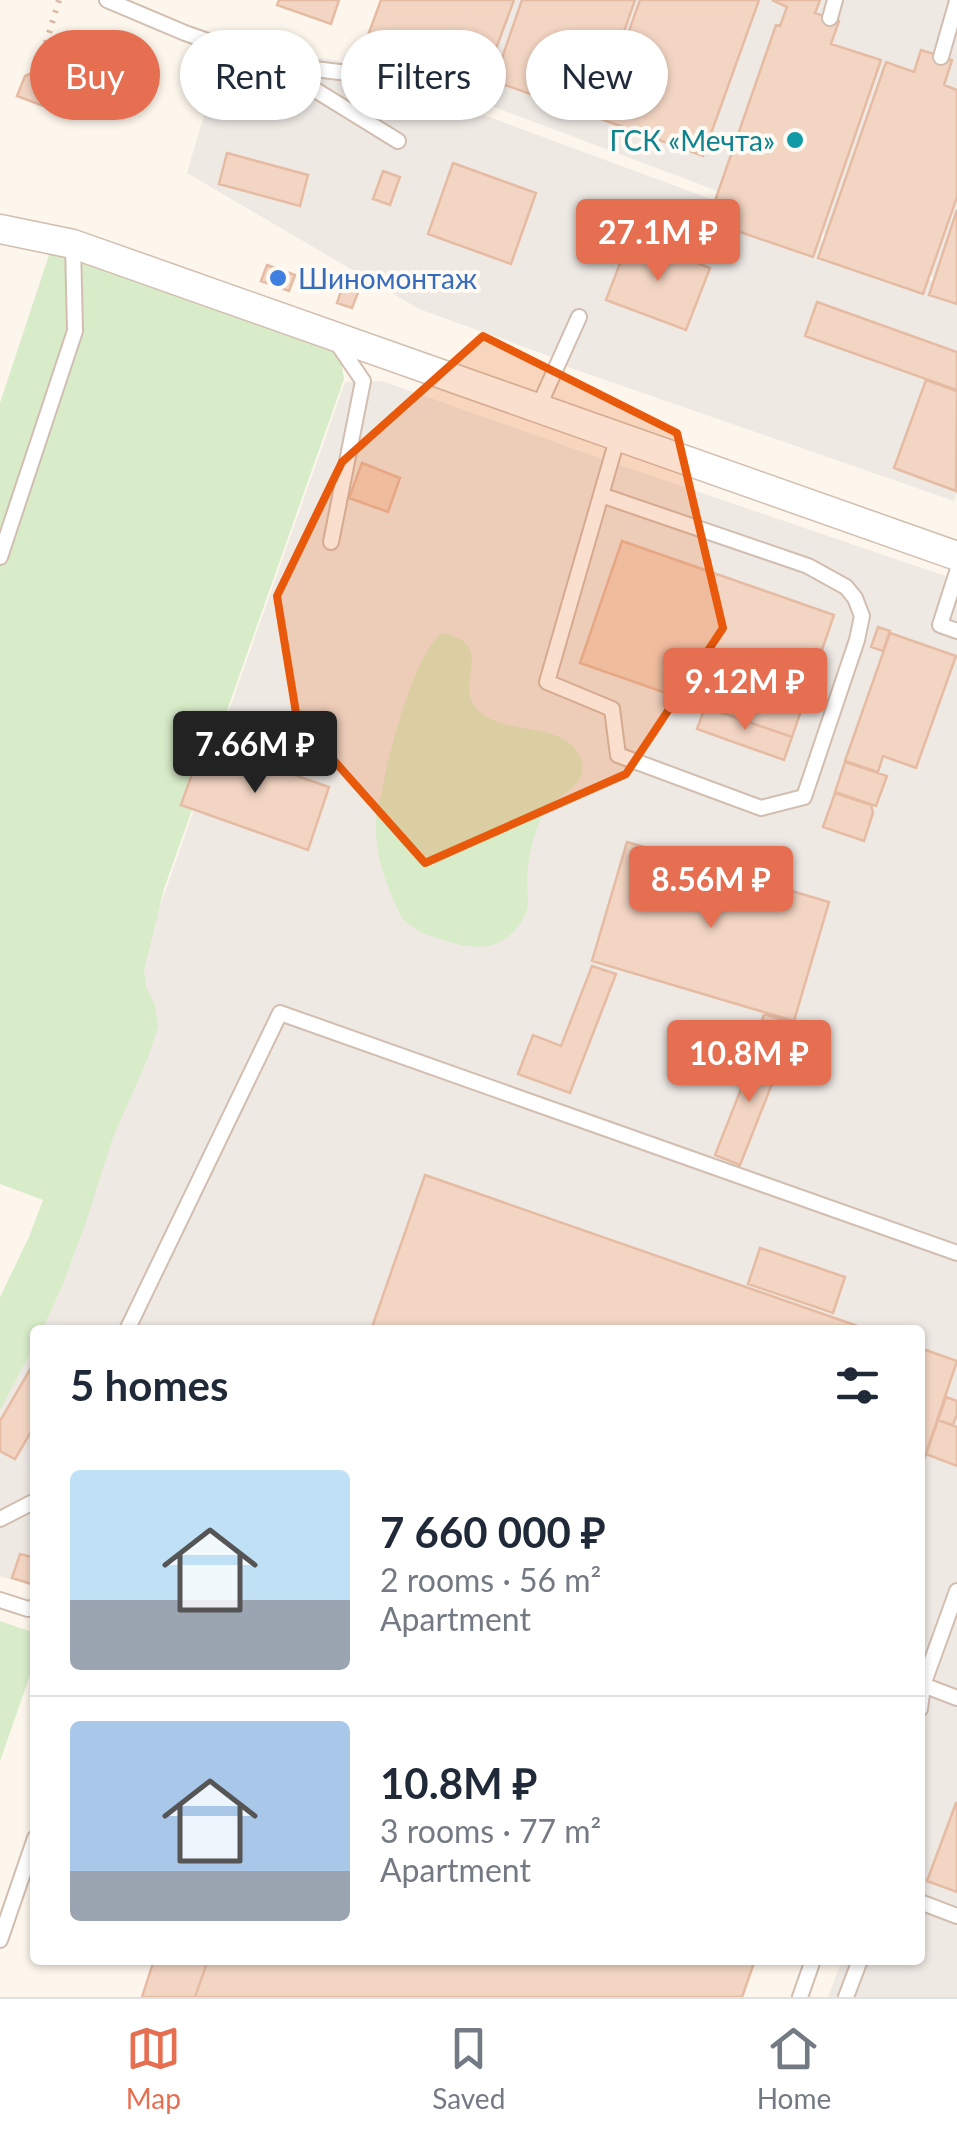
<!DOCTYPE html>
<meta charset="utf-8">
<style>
body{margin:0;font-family:Lato,sans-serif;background:#f6f6f7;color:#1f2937;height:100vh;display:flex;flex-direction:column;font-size:38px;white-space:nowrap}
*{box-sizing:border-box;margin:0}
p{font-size:32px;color:#747a83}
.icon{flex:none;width:55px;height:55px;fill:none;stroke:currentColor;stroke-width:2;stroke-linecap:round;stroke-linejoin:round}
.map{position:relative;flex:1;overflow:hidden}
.panel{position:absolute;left:30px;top:1325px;width:895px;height:640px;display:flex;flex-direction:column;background:#fff;border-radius:10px;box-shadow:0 2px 8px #0004}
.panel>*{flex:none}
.guide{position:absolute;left:30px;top:30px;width:898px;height:90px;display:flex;gap:20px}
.price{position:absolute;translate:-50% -85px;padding:0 22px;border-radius:10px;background:#e76f51;color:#fff;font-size:32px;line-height:65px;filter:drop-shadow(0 2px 5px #0008)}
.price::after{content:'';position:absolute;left:50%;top:60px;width:30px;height:22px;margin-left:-15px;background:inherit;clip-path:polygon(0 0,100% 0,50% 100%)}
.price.on{background:#222;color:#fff}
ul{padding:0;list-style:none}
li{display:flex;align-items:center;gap:30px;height:250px;padding:0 40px}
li+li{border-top:2px solid #e0e1e3}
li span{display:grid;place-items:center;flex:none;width:280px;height:200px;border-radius:10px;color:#555}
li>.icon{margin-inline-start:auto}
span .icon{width:120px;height:120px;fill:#fffc;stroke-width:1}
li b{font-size:42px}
h2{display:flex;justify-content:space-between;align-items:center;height:120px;padding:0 40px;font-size:42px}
.pill{padding:0 35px;border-radius:45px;background:#fff;box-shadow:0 2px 8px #0004;font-size:35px;line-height:90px}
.pill.on{background:#e76f51;color:#fff}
.tab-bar{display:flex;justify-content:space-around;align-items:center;height:140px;border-top:2px solid #e0e1e3;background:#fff;font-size:28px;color:#747a83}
.tab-bar a{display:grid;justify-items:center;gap:5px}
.tab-bar .on{color:#e76f51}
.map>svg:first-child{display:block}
.industrial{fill:#efe9e4}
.green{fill:#d8ecc9}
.building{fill:#f3d5c3;stroke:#e6bba3;stroke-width:2.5}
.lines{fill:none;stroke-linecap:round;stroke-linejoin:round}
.lane-casing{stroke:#d1beb0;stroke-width:18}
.street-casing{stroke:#d1beb0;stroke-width:31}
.path{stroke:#d9b8a5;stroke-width:6;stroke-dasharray:2.5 8;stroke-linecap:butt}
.lane{stroke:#fff;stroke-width:14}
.street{stroke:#fff;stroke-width:28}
.marked{fill:#e8590c;fill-opacity:0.2;stroke:#e8590c;stroke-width:8;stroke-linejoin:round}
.culture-dot{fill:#0f9aa8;stroke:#fffaf3;stroke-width:4}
.shop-dot{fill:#3f7fe0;stroke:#fffaf3;stroke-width:4}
.labels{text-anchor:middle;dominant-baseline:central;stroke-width:8;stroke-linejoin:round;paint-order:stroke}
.culture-label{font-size:28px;fill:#0d838f;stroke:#fffaf3;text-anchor:end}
.shop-label{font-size:28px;fill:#366cbe;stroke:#fffaf3;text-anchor:start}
</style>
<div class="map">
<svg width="957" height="1997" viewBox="0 0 957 1997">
<rect width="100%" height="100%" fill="#fdf6ec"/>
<path class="industrial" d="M 383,0 L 957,0 L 957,286 L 699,184 L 364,58 Z
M 224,47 L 335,60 L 957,290 L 957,493 L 954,501 L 568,367 L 563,361 L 419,309 L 187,173 Z
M 382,381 L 611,462 L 957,580 L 957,1997 L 828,1997 L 842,1960 L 920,1960 L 920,1330 L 35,1330 L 35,1587 L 0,1576 L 0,1359 L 345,382 Z"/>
<path class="green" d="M 51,249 L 328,342 L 340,356 L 344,379 L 164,889 L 144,970 L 146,987 L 155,1005 L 158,1026 L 149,1055 L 112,1140 L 86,1222 L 63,1284 L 42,1330 L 35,1330 L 35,1344 L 0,1410 L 0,1297 L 29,1237 L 43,1200 L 0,1184 L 0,403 Z
M 443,633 C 499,645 451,683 478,710 C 504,737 560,719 579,755 C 595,786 553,795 543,814 C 533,834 528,857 527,879 C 527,888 529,901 527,910 C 525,917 516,930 510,935 C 497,948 478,948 461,945 C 442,940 421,935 406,922 C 400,918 398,909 395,903 C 383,877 375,851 376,822 C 376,810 381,797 383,785 C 389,753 416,648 443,633 Z
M 0,1621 L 35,1633 L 35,1661 L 0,1761 Z"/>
<path class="building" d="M 279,0 L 339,0 L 331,24 L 277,5 Z
M 381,0 L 514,0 L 481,89 L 450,77 L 451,74 L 438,69 L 435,76 L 363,49 Z
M 522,0 L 635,0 L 594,117 L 494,81 Z
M 640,0 L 759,0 L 703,156 L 598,118 Z
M 772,0 L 820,0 L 815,13 L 839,21 L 831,44 L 881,60 L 813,257 L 708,221 L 776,25 L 780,26 L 787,7 Z
M 921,50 L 952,60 L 944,85 L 957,90 L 957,197 L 923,294 L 818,258 L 886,62 L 914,72 Z
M 55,63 L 91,77 L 75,118 L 17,96 L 25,76 Z
M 227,153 L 308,175 L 300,206 L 219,184 Z
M 453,163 L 536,193 L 511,264 L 428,234 Z
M 383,171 L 400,177 L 390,205 L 373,199 Z
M 957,210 L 957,304 L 929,295 Z
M 630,237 L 710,268 L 686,330 L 606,300 Z
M 267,265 L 295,275 L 289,291 L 261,281 Z
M 346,276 L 362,282 L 352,308 L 337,303 Z
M 817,302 L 957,352 L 957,390 L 805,336 Z
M 926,380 L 957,391 L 956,491 L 894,468 Z
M 362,463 L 400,478 L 388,512 L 349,498 Z
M 622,541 L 834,615 L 792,737 L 580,663 Z
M 878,627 L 890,631 L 883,651 L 871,647 Z
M 890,633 L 956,656 L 916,768 L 883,756 L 878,772 L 845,761 Z
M 705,707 L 792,737 L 784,760 L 697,729 Z
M 203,743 L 329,787 L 308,850 L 181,805 Z
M 845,762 L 887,776 L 876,806 L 835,792 Z
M 835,793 L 871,805 L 873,813 L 864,841 L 823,827 Z
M 627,842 L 829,902 L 794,1021 L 592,961 Z
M 592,966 L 616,974 L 570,1093 L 518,1074 L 533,1035 L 561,1046 Z
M 764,1014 L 796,1024 L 787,1053 L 755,1043 Z
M 758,1046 L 783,1056 L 740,1165 L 715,1155 Z
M 425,1175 L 869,1330 L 371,1330 Z
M 760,1248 L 845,1277 L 833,1313 L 748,1284 Z
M 920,1348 L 957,1361 L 920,1471 Z
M 32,1366 L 35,1367 L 35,1425 L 15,1459 L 0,1451 L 0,1421 Z
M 946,1397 L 957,1401 L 957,1414 L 953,1425 L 938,1420 Z
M 938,1420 L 957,1427 L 957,1466 L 926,1454 Z
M 20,1554 L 35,1558 L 35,1585 L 12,1578 Z
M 956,1803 L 957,1803 L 957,1892 L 927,1881 Z
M 154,1960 L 208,1960 L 195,1997 L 142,1997 Z
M 208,1960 L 755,1960 L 742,1997 L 195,1997 Z"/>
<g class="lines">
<g class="lane-casing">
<path id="lane" d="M 107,0 L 185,33 L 273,64 L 422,82 L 425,72
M 830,18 L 835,0
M 941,57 L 957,1
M 278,67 L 398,141
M 538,408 L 579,317
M 601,495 L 808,566 L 846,587 L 855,598 L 862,616 L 857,640 L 804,797 L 761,808 L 618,755 L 612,709 L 547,682 L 618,436
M 331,542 L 363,381 L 335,340
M 0,557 L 75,331 L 73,244
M 957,572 L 940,625 L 957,631
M 127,1330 L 280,1013 L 957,1253
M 0,1519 L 35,1501
M 957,1591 L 923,1685 L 957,1698
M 0,1600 L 28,1609 L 35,1607
M 920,1709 L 923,1685
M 920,1902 L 957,1916
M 0,1940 L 35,1838
M 800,1997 L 813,1960
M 846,1997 L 860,1960"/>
</g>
<g class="street-casing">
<path id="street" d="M 0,229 L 73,244 L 957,556"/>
</g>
<path class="path" d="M 40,63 L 59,0"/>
<use href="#lane" class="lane"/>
<use href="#street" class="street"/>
</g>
<path class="marked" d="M 483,336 L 677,433 L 723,628 L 626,774 L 425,863 L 297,719 L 277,596 L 342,462 Z"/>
<circle class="culture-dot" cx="795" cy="140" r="10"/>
<circle class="shop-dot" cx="278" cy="278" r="10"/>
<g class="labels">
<g class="culture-label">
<text x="775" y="140">ГСК «Мечта»</text>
</g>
<g class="shop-label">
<text x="298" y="278">Шиномонтаж</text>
</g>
</g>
</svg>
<b class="price" style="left:658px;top:284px">27.1M ₽</b>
<b class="price" style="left:745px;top:733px">9.12M ₽</b>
<b class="price on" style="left:255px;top:796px">7.66M ₽</b>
<b class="price" style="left:711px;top:931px">8.56M ₽</b>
<b class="price" style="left:749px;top:1105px">10.8M ₽</b>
<div class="guide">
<a class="pill on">Buy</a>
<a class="pill">Rent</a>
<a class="pill">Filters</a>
<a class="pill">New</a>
</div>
<section class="panel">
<h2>5 homes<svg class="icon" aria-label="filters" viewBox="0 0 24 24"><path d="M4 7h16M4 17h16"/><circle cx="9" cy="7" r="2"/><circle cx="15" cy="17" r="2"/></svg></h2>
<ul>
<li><span style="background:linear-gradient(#bfe0f5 65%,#9aa5b1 0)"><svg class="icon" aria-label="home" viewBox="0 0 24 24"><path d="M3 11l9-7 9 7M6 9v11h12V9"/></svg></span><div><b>7 660 000 ₽</b><p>2 rooms · 56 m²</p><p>Apartment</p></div></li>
<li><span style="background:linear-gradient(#a9c7e8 75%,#9aa5b1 0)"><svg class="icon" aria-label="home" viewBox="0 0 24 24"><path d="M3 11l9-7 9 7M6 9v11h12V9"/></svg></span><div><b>10.8M ₽</b><p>3 rooms · 77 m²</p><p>Apartment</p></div></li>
</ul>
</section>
</div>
<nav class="tab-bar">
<a class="on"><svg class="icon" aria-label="map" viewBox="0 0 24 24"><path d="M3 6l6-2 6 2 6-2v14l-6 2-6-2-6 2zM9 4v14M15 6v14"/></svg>Map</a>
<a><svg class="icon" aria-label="saved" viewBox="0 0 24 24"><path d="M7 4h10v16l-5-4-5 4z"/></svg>Saved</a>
<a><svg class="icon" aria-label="home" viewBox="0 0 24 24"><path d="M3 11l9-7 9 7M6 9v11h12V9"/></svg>Home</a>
</nav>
